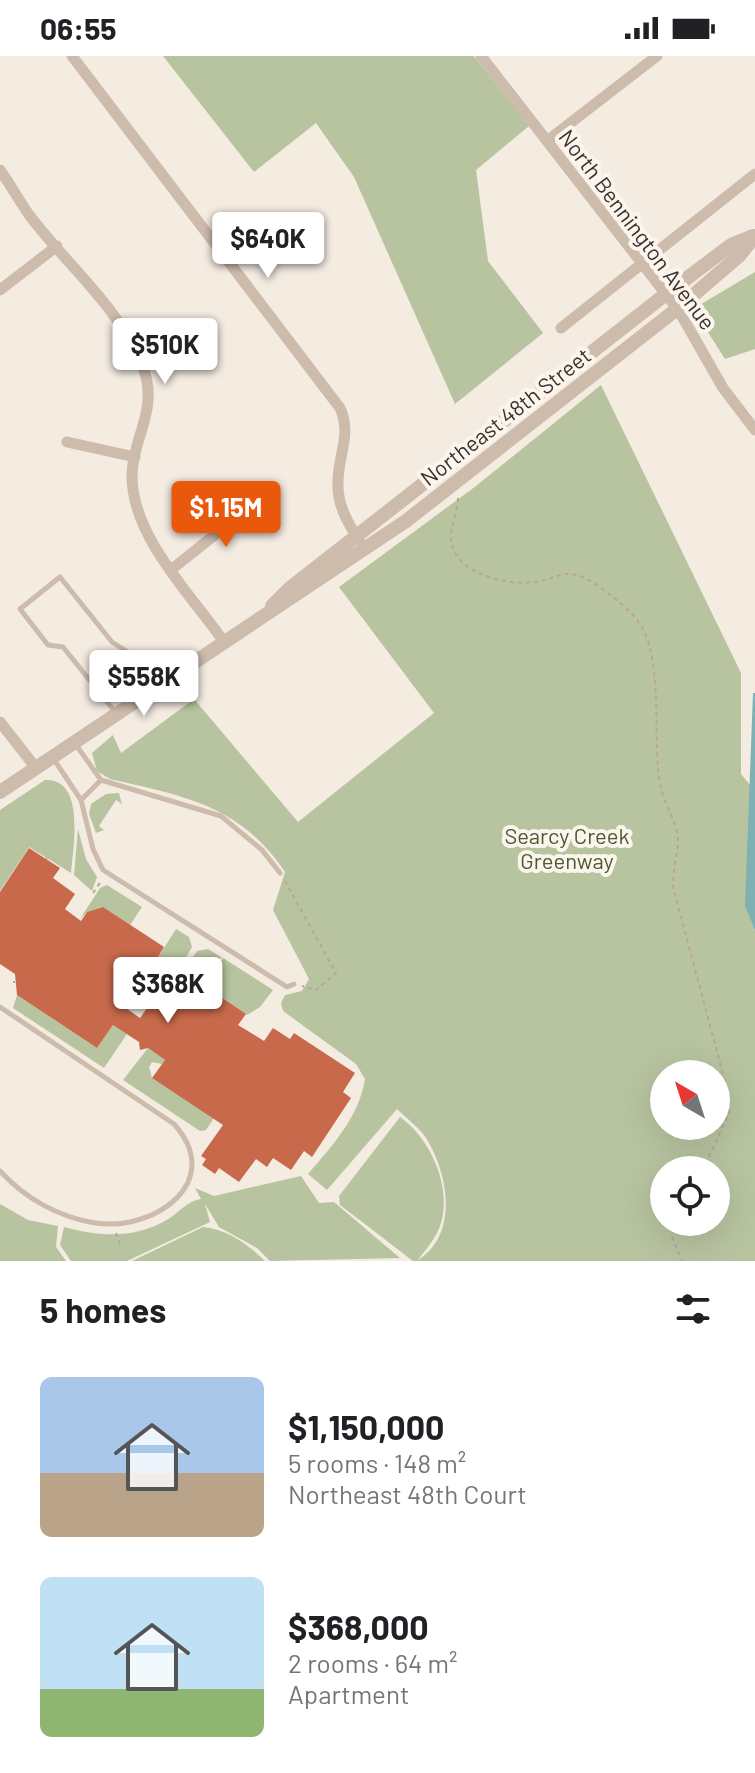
<!DOCTYPE html>
<meta charset="utf-8">
<style>
body{margin:0;font-family:Barlow,sans-serif;background:#f6f6f6;color:#202124;height:100vh;display:flex;flex-direction:column;font-size:30px;white-space:nowrap}
*{box-sizing:border-box;margin:0}
p{font-size:26px;color:#757577}
.icon{flex:none;width:44px;height:44px;fill:none;stroke:currentColor;stroke-width:2;stroke-linecap:round;stroke-linejoin:round}
.map{position:relative;height:1205px;overflow:hidden}
.sheet{display:flex;flex-direction:column;background:#fff;flex:1}
.sheet>*{flex:none}
.needle{width:52px;rotate:321deg}
.buttons{position:absolute;left:650px;top:1004px;display:grid;gap:16px}
.buttons a{display:grid;place-items:center;width:80px;height:80px;border-radius:50%;background:#fff;box-shadow:0 8px 32px #0002;font-size:40px}
.price{position:absolute;translate:-50% -68px;padding:0 18px;border-radius:8px;background:#fff;color:#222;font-size:26px;line-height:52px;filter:drop-shadow(0 2px 4px #0008)}
.price::after{content:'';position:absolute;left:50%;top:48px;width:24px;height:18px;margin-left:-12px;background:inherit;clip-path:polygon(0 0,100% 0,50% 100%)}
.price.selected{background:#ea580c;color:#fff}
ul{padding:0;list-style:none}
li{display:flex;align-items:center;gap:24px;height:200px;padding:0 40px}
li span{display:grid;place-items:center;flex:none;width:224px;height:160px;border-radius:12px;color:#555}
li>.icon{margin-inline-start:auto}
span .icon{width:96px;height:96px;fill:#fffc;stroke-width:1}
li b{font-size:34px}
h2{display:flex;justify-content:space-between;align-items:center;height:96px;padding:0 40px;font-size:34px}
.status{display:flex;justify-content:space-between;align-items:center;height:56px;padding:0 40px;background:#fff;direction:ltr}
.status svg{height:22px;fill:currentColor}
.map>svg:first-child{display:block}
.green{fill:#b8c4a0;fill-rule:evenodd}
.water{fill:#7fb0b2}
.building{fill:#c8694b;fill-rule:evenodd}
.lines{fill:none;stroke-linecap:round;stroke-linejoin:round}
.path{stroke:#b9a596;stroke-width:2;stroke-dasharray:4 4;stroke-linecap:butt}
.service{stroke:#cdbbac;stroke-width:5}
.minor{stroke:#cdbbac;stroke-width:11}
.tertiary{stroke:#cdbbac;stroke-width:14}
.labels{text-anchor:middle;dominant-baseline:central;stroke-width:8;stroke-linejoin:round;paint-order:stroke}
.street-label{font-size:22px;fill:#3b302b;stroke:#fbf5ee}
.park-label{font-size:22px;fill:#4a5a2e;stroke:#fbf5ee}
</style>
<div class="status"><b>06:55</b><svg viewBox="0 0 49 12"><path d="M0 12V9h3v3zM5 12V6h3v6zM10 12V3h3v9zM15 12V0h3v12zM26 1h20v11H26zM47 4h2v5h-2z"/></svg></div>
<div class="map">
<svg width="755" height="1205" viewBox="0 0 755 1205">
<rect width="100%" height="100%" fill="#f4ebe1"/>
<path class="green" d="M 163,0 L 474,0 L 529,70 L 476,114 L 488,205 L 543,277 L 455,348 L 354,121 L 316,67 L 254,116 Z
M 755,216 L 755,293 L 725,303 L 693,253 Z
M 601,329 L 741,617 L 741,718 L 755,735 L 755,1205 L 413,1205 L 340,1149 L 339,1140 L 400,1061 C 430,1082 452,1130 441,1167 C 437,1181 426,1193 418,1204 C 460,1178 448,1114 424,1079 C 417,1070 405,1061 397,1053 L 327,1134 L 308,1118 C 332,1090 359,1061 365,1023 L 356,1008 L 283,955 L 281,947 L 285,939 L 302,935 L 309,923 L 273,854 L 285,816 C 240,749 184,740 110,723 L 97,715 L 92,697 L 113,679 L 121,697 L 194,643 L 298,766 L 434,657 L 339,531 L 476,430 ZM 664,1018 L 716,1018 L 716,1070 L 664,1070 ZM 664,1114 L 716,1114 L 716,1166 L 664,1166 Z
M 45,724 C 86,722 73,792 71,817 L 29,791 L 0,835 L 0,754 Z
M 119,737 L 122,748 L 116,744 L 99,770 L 104,774 L 96,777 L 89,758 L 91,748 L 106,738 Z
M 78,773 L 86,803 L 97,821 L 92,835 L 74,819 Z
M 107,829 L 142,851 L 130,869 L 103,851 L 87,856 L 80,863 L 100,832 Z
M 176,873 L 189,881 L 192,891 L 172,925 L 152,911 Z
M 208,893 L 221,901 L 207,923 L 193,926 L 188,923 L 177,928 L 197,895 Z
M 223,902 L 273,934 L 260,951 L 247,959 L 205,930 Z
M 17,939 L 97,992 L 113,969 L 127,978 L 104,1012 L 13,952 Z
M 148,992 L 165,1004 L 162,1008 L 152,1006 L 149,1011 L 152,1022 L 214,1062 L 206,1074 L 200,1075 L 123,1024 Z
M 301,1120 L 319,1147 L 334,1146 L 400,1202 L 270,1205 L 257,1192 L 219,1171 L 205,1148 L 210,1166 L 127,1205 L 71,1205 L 60,1189 L 64,1171 C 100,1181 137,1183 170,1162 C 182,1154 186,1146 201,1143 L 195,1132 L 214,1140 Z
M 0,1148 L 28,1164 L 58,1170 L 56,1191 L 66,1205 L 0,1205 Z
M 203,1171 C 227,1173 249,1189 265,1205 L 132,1205 Z"/>
<path class="water" d="M 753,637 L 755,637 L 755,874 L 745,850 Z"/>
<path class="building" d="M 29,792 L 60,812 L 53,822 L 75,838 L 65,853 L 81,865 L 87,856 L 103,851 L 164,891 L 152,911 L 177,928 L 189,929 L 186,934 L 195,940 L 202,928 L 246,958 L 238,969 L 264,985 L 273,972 L 290,983 L 294,977 L 355,1017 L 343,1036 L 351,1042 L 312,1101 L 304,1095 L 291,1114 L 273,1102 L 267,1111 L 256,1103 L 239,1126 L 219,1112 L 215,1118 L 202,1109 L 206,1103 L 201,1100 L 223,1069 L 152,1022 L 165,1004 L 148,992 L 140,994 L 139,986 L 113,969 L 97,992 L 17,939 L 15,918 L 0,908 L 0,836 ZM 132,923 L 157,938 L 140,962 L 117,946 Z"/>
<g class="lines">
<path class="path" d="M 458,442 C 458,456 450,471 451,484 C 454,518 508,530 536,526 C 551,524 561,515 577,519 C 594,524 619,545 632,558 C 669,594 649,690 662,736 C 667,754 679,770 678,788 C 676,803 673,816 673,831 L 727,1033 L 729,1057 L 703,1114
M 46,803 L 47,802
M 285,825 L 336,917 L 316,934 L 302,930
M 93,837 L 102,824
M 13,926 L 15,926
M 678,1166 L 672,1181 L 682,1205
M 116,1177 L 120,1188"/>
<path class="service" d="M 116,657 L 63,591 L 48,589 L 20,553 L 60,521 L 112,586 L 168,622
M 76,689 L 101,724 L 221,760 L 262,794 L 280,817
M 53,702 L 81,744 L 93,793 L 103,814 L 287,931 L 294,928
M 81,744 L 101,724
M 0,951 L 174,1068 C 226,1126 154,1176 95,1167 C 58,1161 25,1142 0,1115"/>
<path class="minor" d="M 72,0 L 340,352 C 352,378 338,399 338,426 C 337,448 347,466 359,484
M 481,0 L 679,255 L 723,332 L 755,374
M 547,85 L 657,0
M 0,114 C 11,129 19,145 30,160 C 66,208 121,253 143,311 C 159,355 133,380 132,418 C 131,480 190,537 224,586
M 0,234 L 57,190
M 561,272 L 755,118
M 67,386 L 135,401
M 172,513 L 231,466 L 244,442
M 0,666 L 36,712"/>
<path class="tertiary" d="M 272,550 L 290,532 L 666,238 L 731,189 L 753,180
M 0,736 L 406,465 L 677,253 L 739,200 L 755,180"/>
</g>
<g class="labels">
<g class="street-label">
<text transform="translate(638 173) rotate(53)">North Bennington Avenue</text>
<text transform="translate(505 360) rotate(-38)">Northeast 48th Street</text>
</g>
<g class="park-label">
<text x="567" y="779">Searcy Creek<tspan x="567" dy="25">Greenway</tspan></text>
</g>
</g>
</svg>
<div class="buttons">
<a><svg class="needle" viewBox="-14 -14 28 28"><path d="M0-13l5 13h-10z" fill="#e53935"/><path d="M0 13l5-13h-10z" fill="#757577"/></svg></a>
<a><svg class="icon" aria-label="locate" viewBox="0 0 24 24"><circle cx="12" cy="12" r="6"/><path d="M12 2v4M12 18v4M2 12h4M18 12h4"/></svg></a>
</div>
<b class="price" style="left:268px;top:224px">$640K</b>
<b class="price" style="left:165px;top:330px">$510K</b>
<b class="price selected" style="left:226px;top:493px">$1.15M</b>
<b class="price" style="left:144px;top:662px">$558K</b>
<b class="price" style="left:168px;top:969px">$368K</b>
</div>
<section class="sheet">
<h2>5 homes<svg class="icon" aria-label="filters" viewBox="0 0 24 24"><path d="M4 7h16M4 17h16"/><circle cx="9" cy="7" r="2"/><circle cx="15" cy="17" r="2"/></svg></h2>
<ul>
<li><span style="background:linear-gradient(#a9c7e8 60%,#b9a48a 0)"><svg class="icon" aria-label="home" viewBox="0 0 24 24"><path d="M3 11l9-7 9 7M6 9v11h12V9"/></svg></span><div><b>$1,150,000</b><p>5 rooms · 148 m²</p><p>Northeast 48th Court</p></div></li>
<li><span style="background:linear-gradient(#bfe0f5 70%,#8fb573 0)"><svg class="icon" aria-label="home" viewBox="0 0 24 24"><path d="M3 11l9-7 9 7M6 9v11h12V9"/></svg></span><div><b>$368,000</b><p>2 rooms · 64 m²</p><p>Apartment</p></div></li>
</ul>
</section>
